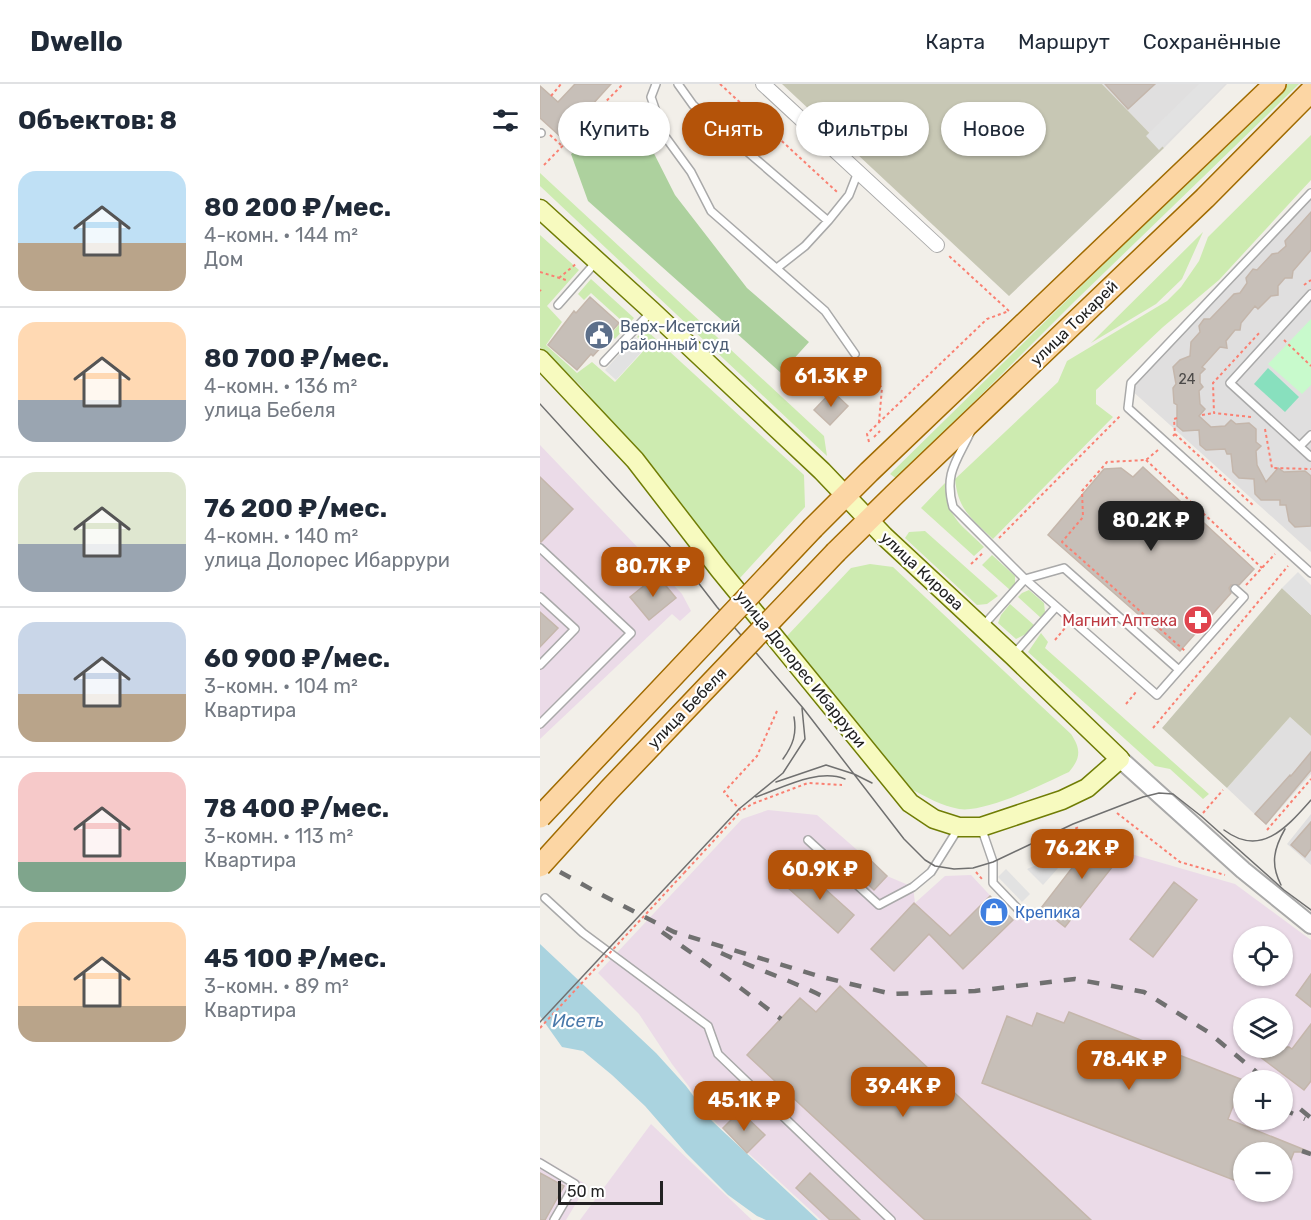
<!DOCTYPE html>
<html lang="ru">
<meta charset="utf-8">
<style>
body{margin:0;font-family:Rubik,sans-serif;background:#f6f6f7;color:#1f2937;height:100vh;display:flex;flex-direction:column;font-size:22px;white-space:nowrap}
*{box-sizing:border-box;margin:0}
p{font-size:20px;color:#747a83}
.icon{flex:none;width:33px;height:33px;fill:none;stroke:currentColor;stroke-width:2;stroke-linecap:round;stroke-linejoin:round}
.map{position:relative;flex:1;overflow:hidden}
.details{display:flex;flex-direction:column;background:#fff;width:540px}
.details>*{flex:none}
.top-card{position:absolute;left:18px;top:18px;width:570px;height:54px;display:flex;gap:12px}
.tools{position:absolute;left:693px;top:842px;display:grid;gap:12px}
.tools a{display:grid;place-items:center;width:60px;height:60px;border-radius:50%;background:#fff;box-shadow:0 2px 4px #0004;font-size:30px}
.scale{position:absolute;left:18px;bottom:15px;width:105px;box-sizing:border-box;padding-left:6px;border:3px solid #222;border-top:0;font-size:16px;line-height:21px;white-space:nowrap;color:#222;-webkit-text-stroke:4px #fff;paint-order:stroke}
.price{position:absolute;translate:-50% -51px;padding:0 14px;border-radius:12px;background:#b45309;color:#fff;font-size:20px;line-height:39px;filter:drop-shadow(0 2px 3px #0008)}
.price::after{content:'';position:absolute;left:50%;top:36px;width:18px;height:14px;margin-left:-9px;background:inherit;clip-path:polygon(0 0,100% 0,50% 100%)}
.price.selected{background:#222;color:#fff}
ul{padding:0;list-style:none}
li{display:flex;align-items:center;gap:18px;height:150px;padding:0 18px}
li+li{border-top:2px solid #e0e1e3}
li span{display:grid;place-items:center;flex:none;width:168px;height:120px;border-radius:18px;color:#555}
li>.icon{margin-inline-start:auto}
span .icon{width:72px;height:72px;fill:#fffc;stroke-width:1}
li b{font-size:26px}
h2{display:flex;justify-content:space-between;align-items:center;height:72px;padding:0 18px;font-size:26px}
.pill{padding:0 21px;border-radius:27px;background:#fff;box-shadow:0 2px 4px #0004;font-size:21px;line-height:54px}
.pill.selected{background:#b45309;color:#fff}
header{display:flex;align-items:center;gap:36px;box-sizing:border-box;height:84px;padding:0 30px;background:#fff;border-bottom:2px solid #e0e1e3}
header strong{font-size:28px}
nav{display:flex;gap:33px;margin-inline-start:auto;font-size:21px}
main{display:flex;flex:1;min-height:0}
.map>svg:first-child{display:block}
.residential{fill:#e0dfdf}
.industrial{fill:#ebdbe8;fill-rule:evenodd}
.construction{fill:#c7c7b4}
.grass{fill:#cdebb0}
.forest{fill:#add19e}
.park{fill:#c8facc}
.pitch{fill:#88e0be}
.parking{fill:#e2e2e2}
.water{fill:#aad3df}
.building{fill:#c7bfb8;stroke:#c4b6ab;stroke-width:1.5}
.lines{fill:none;stroke-linecap:round;stroke-linejoin:round}
.service-casing{stroke:#a9a9a9;stroke-width:10}
.minor-casing{stroke:#a9a9a9;stroke-width:16}
.tertiary-casing{stroke:#a9a9a9;stroke-width:20}
.secondary-casing{stroke:#707d05;stroke-width:21}
.primary-casing{stroke:#a06b00;stroke-width:24}
.path{stroke:#fa8072;stroke-width:2;stroke-dasharray:3 3;stroke-linecap:butt}
.service{stroke:#fff;stroke-width:7}
.minor{stroke:#fff;stroke-width:14}
.tertiary{stroke:#fff;stroke-width:16}
.secondary{stroke:#f7fabf;stroke-width:18}
.primary{stroke:#fcd6a4;stroke-width:21}
.tram{stroke:#707070;stroke-width:1.5}
.rail{stroke:#707070;stroke-width:4.5;stroke-dasharray:12 12;stroke-linecap:butt}
.primary-bridge-casing{stroke:#a06b00;stroke-width:24;stroke-linecap:butt}
.path-bridge{stroke:#fa8072;stroke-width:2;stroke-dasharray:3 3;stroke-linecap:butt}
.primary-bridge{stroke:#fcd6a4;stroke-width:21}
.labels{text-anchor:middle;dominant-baseline:central;stroke-width:4.5;stroke-linejoin:round;paint-order:stroke}
.number-label{font-size:14px;fill:#4b4948}
.street-label{font-size:16px;fill:#222;stroke:#fff}
.service-label{font-size:16px;fill:#4e5e75;stroke:#fff;text-anchor:start}
.health-label{font-size:16px;fill:#be3a42;stroke:#fff;text-anchor:end}
.shop-label{font-size:16px;fill:#366cbe;stroke:#fff;text-anchor:start}
.water-label{font-size:18px;font-style:italic;fill:#4a7aab;stroke:#fff}
</style>
<header>
<strong>Dwello</strong>
<nav><a>Карта</a><a>Маршрут</a><a>Сохранённые</a></nav>
</header>
<main>
<section class="details">
<h2>Объектов: 8<svg class="icon" aria-label="filters" viewBox="0 0 24 24"><path d="M4 7h16M4 17h16"/><circle cx="9" cy="7" r="2"/><circle cx="15" cy="17" r="2"/></svg></h2>
<ul>
<li><span style="background:linear-gradient(#bfe0f5 60%,#b9a48a 0)"><svg class="icon" aria-label="home" viewBox="0 0 24 24"><path d="M3 11l9-7 9 7M6 9v11h12V9"/></svg></span><div><b>80 200 ₽/мес.</b><p>4-комн. · 144 m²</p><p>Дом</p></div></li>
<li><span style="background:linear-gradient(#ffd9b3 65%,#9aa5b1 0)"><svg class="icon" aria-label="home" viewBox="0 0 24 24"><path d="M3 11l9-7 9 7M6 9v11h12V9"/></svg></span><div><b>80 700 ₽/мес.</b><p>4-комн. · 136 m²</p><p>улица Бебеля</p></div></li>
<li><span style="background:linear-gradient(#dfe7d0 60%,#9aa5b1 0)"><svg class="icon" aria-label="home" viewBox="0 0 24 24"><path d="M3 11l9-7 9 7M6 9v11h12V9"/></svg></span><div><b>76 200 ₽/мес.</b><p>4-комн. · 140 m²</p><p>улица Долорес Ибаррури</p></div></li>
<li><span style="background:linear-gradient(#c9d6e8 60%,#b9a48a 0)"><svg class="icon" aria-label="home" viewBox="0 0 24 24"><path d="M3 11l9-7 9 7M6 9v11h12V9"/></svg></span><div><b>60 900 ₽/мес.</b><p>3-комн. · 104 m²</p><p>Квартира</p></div></li>
<li><span style="background:linear-gradient(#f6c9c9 75%,#7fa58c 0)"><svg class="icon" aria-label="home" viewBox="0 0 24 24"><path d="M3 11l9-7 9 7M6 9v11h12V9"/></svg></span><div><b>78 400 ₽/мес.</b><p>3-комн. · 113 m²</p><p>Квартира</p></div></li>
<li><span style="background:linear-gradient(#ffd9b3 70%,#b9a48a 0)"><svg class="icon" aria-label="home" viewBox="0 0 24 24"><path d="M3 11l9-7 9 7M6 9v11h12V9"/></svg></span><div><b>45 100 ₽/мес.</b><p>3-комн. · 89 m²</p><p>Квартира</p></div></li>
</ul>
</section>
<div class="map">
<svg width="771" height="1136" viewBox="0 0 771 1136">
<rect width="100%" height="100%" fill="#f2efe9"/>
<path class="residential" d="M 562,0 L 687,0 L 624,64 Z
M 771,111 L 771,468 L 590,305 Z
M 750,633 L 771,652 L 771,690 L 726,741 L 687,704 Z
M 771,730 L 771,781 L 747,760 Z"/>
<path class="industrial" d="M 0,361 L 142,510 L 151,527 L 140,537 L 132,530 L 0,655 Z
M 228,726 L 277,731 L 347,792 L 373,803 L 375,819 L 405,792 L 431,791 L 473,836 L 501,824 L 559,749 L 584,768 L 695,800 L 771,856 L 771,1136 L 281,1136 L 177,1040 L 132,980 L 99,930 L 58,889 L 202,735 ZM 704,852 L 742,852 L 742,891 L 704,891 ZM 704,924 L 742,924 L 742,963 L 704,963 ZM 704,996 L 742,996 L 742,1035 L 704,1035 ZM 704,1068 L 742,1068 L 742,1107 L 704,1107 Z
M 111,1040 L 212,1136 L 40,1136 Z
M 0,1073 L 47,1101 L 26,1136 L 0,1136 Z"/>
<path class="construction" d="M 242,0 L 562,0 L 624,64 L 469,212 Z
M 742,504 L 771,531 L 771,652 L 750,633 L 687,704 L 622,644 Z"/>
<path class="grass" d="M 747,0 L 759,0 L 534,218 L 357,395 L 350,390 Z
M 771,51 L 771,96 L 679,196 L 623,243 L 556,306 L 556,320 L 573,333 L 453,455 C 432,435 418,426 415,395 L 518,298 L 527,277 L 627,217 L 641,203 L 659,177 L 668,153 Z
M 0,89 L 284,352 L 287,372 L 0,102 Z
M 663,148 L 642,195 L 616,220 L 551,259 Z
M 0,151 L 39,186 L 7,222 L 22,238 L 6,261 L 37,289 L 52,278 L 75,298 L 107,263 L 97,253 L 105,245 L 264,391 L 265,423 L 200,494 L 41,302 L 0,263 Z
M 51,195 L 94,234 L 75,255 L 70,251 L 82,237 L 51,209 L 44,216 L 38,210 Z
M 405,399 C 407,435 421,440 444,463 L 434,472 L 381,424 Z
M 385,447 L 458,512 L 447,520 L 437,521 L 365,454 L 369,448 Z
M 452,471 L 475,492 L 475,500 L 470,506 L 442,481 Z
M 330,480 L 353,483 L 531,650 C 541,665 541,674 529,688 C 503,700 446,729 419,725 C 402,722 386,713 371,705 L 247,552 L 311,484 Z
M 489,506 L 504,519 L 505,528 L 501,534 L 478,513 L 482,509 Z
M 470,520 L 494,541 L 486,550 L 476,555 L 458,539 L 461,531 Z
M 501,549 L 508,558 L 505,564 L 669,710 L 663,715 L 630,685 L 615,682 L 488,568 Z"/>
<path class="forest" d="M 93,28 L 135,111 L 207,204 L 269,258 L 241,289 L 48,117 L 31,70 Z"/>
<path class="park" d="M 771,235 L 771,301 L 762,310 L 728,280 Z"/>
<path class="pitch" d="M 728,284 L 759,313 L 745,328 L 714,300 Z"/>
<path class="parking" d="M 659,0 L 685,0 L 619,66 L 606,52 Z
M 95,253 L 106,263 L 76,296 L 65,286 Z
M 758,488 L 771,501 L 771,531 L 742,504 Z
M 536,764 L 503,801 L 487,785 Z
M 466,785 L 490,810 L 482,818 L 458,793 Z"/>
<path class="water" d="M 0,860 L 116,969 L 146,1002 L 172,1037 L 278,1136 L 226,1136 L 217,1132 L 188,1111 L 146,1069 L 105,1022 L 72,991 L 43,967 L 22,963 L 0,932 Z"/>
<path class="building" d="M 35,0 L 71,0 L 22,54 L 0,34 L 0,2 L 18,18 Z
M 565,0 L 615,0 L 588,25 Z
M 771,128 L 771,166 L 753,187 L 752,194 L 745,194 L 738,202 L 738,211 L 731,212 L 718,225 L 715,222 L 701,239 L 700,246 L 695,246 L 686,257 L 687,264 L 680,263 L 662,283 L 665,285 L 660,290 L 660,299 L 663,303 L 659,307 L 660,320 L 665,325 L 659,332 L 671,343 L 685,342 L 691,336 L 696,340 L 709,339 L 716,345 L 716,358 L 721,362 L 716,367 L 717,381 L 726,398 L 738,384 L 744,388 L 765,387 L 771,392 L 771,442 L 755,443 L 749,437 L 746,421 L 740,421 L 740,416 L 721,416 L 715,410 L 714,395 L 699,394 L 693,388 L 691,370 L 687,370 L 685,365 L 666,366 L 660,361 L 659,346 L 643,347 L 637,342 L 637,321 L 634,319 L 633,304 L 636,300 L 633,283 L 640,276 L 650,272 L 651,258 L 660,248 L 659,242 L 664,235 L 670,235 L 694,210 L 700,209 L 707,199 L 706,194 L 713,185 L 717,186 L 732,170 L 738,169 L 746,162 L 745,157 Z
M 50,213 L 79,239 L 64,256 L 66,258 L 53,272 L 51,270 L 37,286 L 8,261 L 34,227 L 36,229 Z
M 292,307 L 308,322 L 290,341 L 274,326 Z
M 603,383 L 714,485 L 699,501 L 691,501 L 689,504 L 691,509 L 640,567 L 508,451 L 564,385 L 581,384 L 593,393 Z
M 0,393 L 33,425 L 1,458 L 0,458 Z
M 117,491 L 136,514 L 109,536 L 90,513 Z
M 0,528 L 18,544 L 0,563 Z
M 771,668 L 771,686 L 726,740 L 715,730 L 750,691 L 751,692 Z
M 771,738 L 771,765 L 765,773 L 751,761 Z
M 559,749 L 584,768 L 525,843 L 501,824 Z
M 322,768 L 347,792 L 334,806 L 309,782 Z
M 263,785 L 314,831 L 298,849 L 247,803 Z
M 634,798 L 657,816 L 613,873 L 590,855 Z
M 450,812 L 473,836 L 423,885 L 389,850 L 354,887 L 331,865 L 374,819 L 410,852 Z
M 771,890 L 771,923 L 756,911 Z
M 300,902 L 551,1136 L 385,1136 L 207,971 L 260,914 L 276,928 Z
M 529,928 L 703,996 L 688,1035 L 770,1068 L 754,1068 L 743,1096 L 742,1068 L 704,1068 L 704,1100 L 442,999 L 467,932 L 492,942 L 497,929 L 524,939 Z
M 771,940 L 771,997 L 764,1006 L 707,963 L 749,963 L 752,965 Z
M 200,1027 L 225,1051 L 207,1069 L 183,1044 Z
M 0,1089 L 24,1102 L 5,1136 L 0,1136 Z
M 270,1089 L 320,1136 L 290,1136 L 256,1104 Z"/>
<g class="lines">
<g class="service-casing">
<path id="service" d="M 116,0 L 111,13 L 124,51 L 151,88 L 171,127 L 285,227 L 315,270
M 138,0 L 153,21 L 288,137
M 0,49 L 1,49
M 771,109 L 591,299 L 588,324 L 771,489
M 237,184 L 265,162 L 288,137 L 309,111 L 318,88
M 771,210 L 690,299 L 771,373
M 18,221 L 56,178
M 64,278 L 112,227
M 430,349 C 416,378 404,390 413,423 L 485,495 L 617,611 L 639,586 L 524,484 L 485,495 L 442,543
M 760,362 L 771,351
M 0,464 L 91,549 L 0,640
M 0,513 L 35,545 L 0,581
M 474,570 L 516,523
M 639,586 L 704,513 L 695,505
M 441,743 L 453,778 L 453,799 L 478,825
M 268,756 L 339,821 L 373,803 L 391,788 L 418,745
M 5,814 L 43,849 L 168,942 L 178,970 L 351,1136
M 0,1079 L 35,1100 L 14,1136"/>
</g>
<g class="minor-casing">
<path id="minor" d="M 223,0 L 397,161"/>
</g>
<g class="tertiary-casing">
<path id="tertiary" d="M 580,675 L 703,786 L 771,841"/>
</g>
<g class="secondary-casing">
<path id="secondary" d="M 0,125 L 112,227 L 282,387 L 344,452 L 473,572 L 580,675 L 547,704 L 522,716 L 441,743 L 419,743 L 394,735 L 370,719 L 179,485 L 95,376 L 0,275"/>
</g>
<g class="primary-casing">
<path id="primary" d="M 273,444 L 329,388 L 735,0
M 296,468 L 354,411 L 665,114 L 771,7"/>
</g>
<path class="path" d="M 180,0 L 297,108
M 11,12 L 21,0
M 10,51 L 21,61
M 4,81 L 83,0
M 0,188 L 26,196
M 19,194 L 37,179
M 764,201 L 771,196
M 0,206 L 1,207
M 744,256 L 771,282
M 321,277 L 342,304 L 339,338
M 662,331 L 674,329
M 711,333 L 674,329 L 673,299 L 721,247
M 725,345 L 732,384 L 771,385
M 635,350 L 714,422
M 633,352 L 635,350 L 634,335 L 637,334
M 334,353 L 340,347
M 329,358 L 327,350 L 447,235 L 469,227 L 408,171
M 618,366 L 606,376 L 567,378 L 542,407 L 543,433 L 522,458 L 645,567
M 606,376 L 722,484
M 459,454 L 580,332
M 431,480 L 444,468
M 706,501 L 735,470
M 515,556 L 525,544
M 586,620 L 596,608
M 237,627 L 217,672 L 184,708 L 201,727 L 212,720 L 268,699 L 302,701
M 613,644 L 748,482
M 577,729 L 640,778 L 685,791
M 663,729 L 683,706
M 727,746 L 771,695
M 497,762 L 539,743
M 436,788 L 442,795
M 144,789 L 201,727"/>
<use href="#service" class="service"/>
<use href="#minor" class="minor"/>
<use href="#tertiary" class="tertiary"/>
<use href="#secondary" class="secondary"/>
<use href="#primary" class="primary"/>
<path class="tram" d="M 0,320 L 133,466 L 177,523 L 263,624 L 364,755 L 385,776 L 395,782 L 414,785 L 433,784 L 453,778 L 533,740 L 603,713 L 619,709 L 633,710 L 661,732 L 744,806 L 771,826
M 243,675 C 253,661 257,650 254,633
M 236,698 L 286,681 L 314,690 L 332,699
M 216,713 C 242,704 278,684 305,695
M 684,746 C 721,774 747,743 771,716
M 741,801 C 730,780 734,764 745,745
M 0,938 L 199,725 L 243,689 L 265,655 L 262,624"/>
<path class="rail" d="M 20,788 L 60,810 L 134,848 L 282,893 L 352,910 L 435,907 L 535,895 L 604,908 L 668,948 L 726,996
M 122,848 L 190,896 L 241,935
M 181,869 C 216,885 253,897 288,915
M 699,1006 L 704,1008
M 742,1010 L 771,1034
M 742,1025 L 765,1035
M 762,1067 L 771,1070"/>
<g class="primary-bridge-casing">
<path id="primary-bridge" d="M 0,733 L 273,444
M 0,782 L 69,706 L 296,468"/>
</g>
<path class="path-bridge" d="M 0,944 L 144,789"/>
<use href="#primary-bridge" class="primary-bridge"/>
</g>
<defs>
<g id="civic-disc" transform="scale(1.5)"><circle r="9.5" fill="#5c6f8a" stroke="#fff"/><path d="M-.6-6.5H3V-4.5H.6V-3L4-1V1h2V6H-6V1h2V-1L-.6-3ZM-1.2 2.5V6h2.4V2.5Z" fill="#fff"/></g>
<g id="pharmacy-disc" transform="scale(1.5)"><circle r="9.5" fill="#e0444e" stroke="#fff"/><path d="M-2-6h4v4h4v4h-4v4h-4v-4h-4v-4h4Z" fill="#fff"/></g>
<g id="shop-disc" transform="scale(1.5)"><circle r="9.5" fill="#3f7fe0" stroke="#fff"/><path d="M-5-2.5h2.3a2.7 3.5 0 0 1 5.4 0H5L5.5 6h-11ZM-1.5-2.5h3a1.5 2.3 0 0 0-3 0Z" fill="#fff"/></g>
</defs>
<g fill-rule="evenodd">
<use href="#civic-disc" x="59" y="251"/>
<use href="#pharmacy-disc" x="658" y="536"/>
<use href="#shop-disc" x="454" y="828"/>
</g>
<g class="labels">
<g class="number-label">
<text x="647" y="295">24</text>
</g>
<g class="street-label">
<text transform="translate(534 239) rotate(-44)">улица Токарей</text>
<text transform="translate(382 487) rotate(43)">улица Кирова</text>
<text transform="translate(261 585) rotate(51)">улица Долорес Ибаррури</text>
<text transform="translate(147 624) rotate(-46)">улица Бебеля</text>
</g>
<g class="service-label">
<text x="80" y="242">Верх-Исетский<tspan x="80" dy="18">районный суд</tspan></text>
</g>
<g class="health-label">
<text x="637" y="536">Магнит Аптека</text>
</g>
<g class="shop-label">
<text x="475" y="828">Крепика</text>
</g>
<g class="water-label">
<text x="38" y="937">Исеть</text>
</g>
</g>
</svg>
<div class="tools">
<a><svg class="icon" aria-label="locate" viewBox="0 0 24 24"><circle cx="12" cy="12" r="6"/><path d="M12 2v4M12 18v4M2 12h4M18 12h4"/></svg></a>
<a><svg class="icon" aria-label="layers" viewBox="0 0 24 24"><path d="M12 4l9 5-9 5-9-5zM3 14l9 5 9-5"/></svg></a>
<a>+</a>
<a>−</a>
</div>
<div class="scale">50 m</div>
<b class="price" style="left:291px;top:324px">61.3K ₽</b>
<b class="price selected" style="left:611px;top:468px">80.2K ₽</b>
<b class="price" style="left:113px;top:514px">80.7K ₽</b>
<b class="price" style="left:542px;top:796px">76.2K ₽</b>
<b class="price" style="left:280px;top:817px">60.9K ₽</b>
<b class="price" style="left:589px;top:1007px">78.4K ₽</b>
<b class="price" style="left:363px;top:1034px">39.4K ₽</b>
<b class="price" style="left:204px;top:1048px">45.1K ₽</b>
<div class="top-card">
<a class="pill">Купить</a>
<a class="pill selected">Снять</a>
<a class="pill">Фильтры</a>
<a class="pill">Новое</a>
</div>
</div>
</main>
